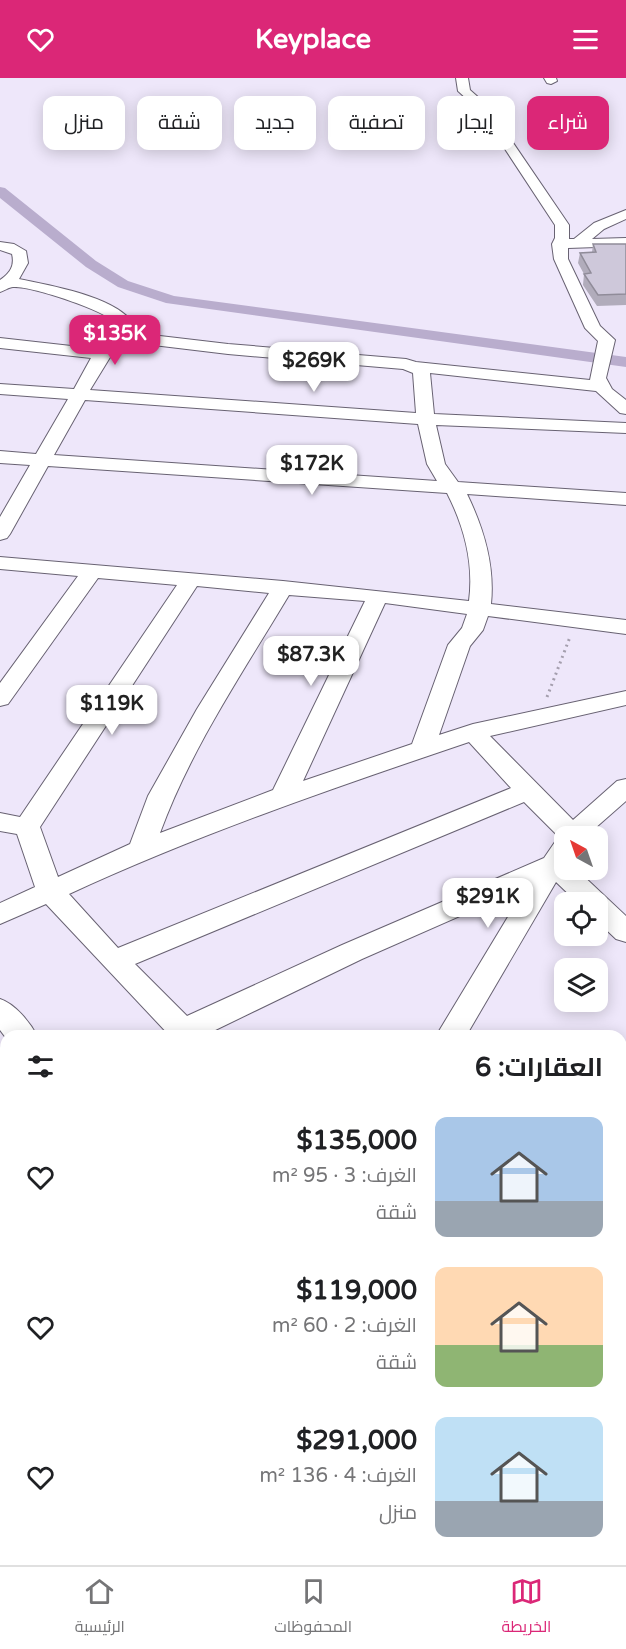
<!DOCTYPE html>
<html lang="ar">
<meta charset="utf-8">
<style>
body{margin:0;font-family:"Varela Round",Cairo,sans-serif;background:#f6f6f6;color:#202124;direction:rtl;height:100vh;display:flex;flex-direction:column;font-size:22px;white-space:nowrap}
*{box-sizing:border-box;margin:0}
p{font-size:20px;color:#757577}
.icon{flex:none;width:33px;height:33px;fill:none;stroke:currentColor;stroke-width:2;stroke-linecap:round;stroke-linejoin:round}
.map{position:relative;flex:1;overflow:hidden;direction:ltr}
.details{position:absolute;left:0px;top:952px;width:627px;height:536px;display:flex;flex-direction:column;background:#fff;border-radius:18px 18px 0 0;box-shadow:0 3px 15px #0003;direction:rtl}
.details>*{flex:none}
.hud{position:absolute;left:18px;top:18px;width:591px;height:54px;direction:rtl;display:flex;gap:12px}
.needle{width:39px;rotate:320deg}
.tools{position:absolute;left:554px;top:748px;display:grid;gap:12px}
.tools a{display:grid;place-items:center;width:54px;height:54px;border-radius:12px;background:#fff;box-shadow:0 3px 15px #0003;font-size:30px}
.price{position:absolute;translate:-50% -51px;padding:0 14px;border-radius:12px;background:#fff;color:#222;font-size:20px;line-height:39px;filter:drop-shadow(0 2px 3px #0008)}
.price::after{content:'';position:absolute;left:50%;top:36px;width:18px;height:14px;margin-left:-9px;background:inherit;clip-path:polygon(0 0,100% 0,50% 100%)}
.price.on{background:#db2777;color:#fff}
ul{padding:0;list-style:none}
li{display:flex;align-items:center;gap:18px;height:150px;padding:0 24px}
li span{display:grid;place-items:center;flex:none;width:168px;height:120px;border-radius:12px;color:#555}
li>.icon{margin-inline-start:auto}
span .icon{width:72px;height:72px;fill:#fffc;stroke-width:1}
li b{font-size:26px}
h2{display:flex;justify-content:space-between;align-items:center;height:72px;padding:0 24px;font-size:26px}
.chip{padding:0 21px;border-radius:12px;background:#fff;box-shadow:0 3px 15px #0003;font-size:21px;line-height:54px}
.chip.on{background:#db2777;color:#fff}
header{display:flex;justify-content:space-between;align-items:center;height:78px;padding:0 24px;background:#db2777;color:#fff;font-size:27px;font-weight:700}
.dock{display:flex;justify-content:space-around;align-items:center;height:84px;border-top:2px solid #e0e0e0;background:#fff;font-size:16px;color:#757577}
.dock a{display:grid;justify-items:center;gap:3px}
.dock .on{color:#db2777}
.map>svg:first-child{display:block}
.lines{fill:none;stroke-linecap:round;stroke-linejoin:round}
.canal{fill:#b9adcd;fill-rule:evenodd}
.minor-casing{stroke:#686272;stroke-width:2}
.path{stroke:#a49ead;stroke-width:3;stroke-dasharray:2 4;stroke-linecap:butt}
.minor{fill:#fff;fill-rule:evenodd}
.wall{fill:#b1acbb}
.building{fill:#cec8da;stroke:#908c99;stroke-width:1.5}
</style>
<header><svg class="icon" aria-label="menu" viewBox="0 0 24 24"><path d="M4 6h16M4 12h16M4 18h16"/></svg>Keyplace<svg class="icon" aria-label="heart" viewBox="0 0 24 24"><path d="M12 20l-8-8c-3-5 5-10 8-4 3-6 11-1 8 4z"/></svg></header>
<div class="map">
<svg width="626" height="1487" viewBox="0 0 626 1487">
<rect width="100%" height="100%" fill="#eee7fa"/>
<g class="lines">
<path class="canal" d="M 0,109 L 5,110 L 96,183 L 128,203 L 174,218 L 626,279 L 626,289 L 166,225 L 118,209 L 86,189 L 0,120 Z"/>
<g class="minor-casing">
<path id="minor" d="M 456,0 L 468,0 L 470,12 L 488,28 L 569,147 L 569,161 L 574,161 L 594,145 L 626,132 L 626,141 L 604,151 L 592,161 L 626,160 L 626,168 L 568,170 L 568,181 L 600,248 L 615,262 L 606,300 L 612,311 L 626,322 L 626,336 L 620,335 L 596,313 L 430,295 L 434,336 L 626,345 L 626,355 L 436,347 L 445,386 L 458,404 L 626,415 L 626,427 L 467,416 C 484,451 495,487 491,526 L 626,542 L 626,556 L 488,538 L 483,552 L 470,568 L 439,657 L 473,646 L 626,613 L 626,627 L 490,658 L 573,742 L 617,703 L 626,701 L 626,723 L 585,759 L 564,759 L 564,792 L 577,792 L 626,838 L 626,864 L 616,861 L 597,843 L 597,825 L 578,825 L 556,804 L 466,958 L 436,958 L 526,809 L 362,881 L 203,958 L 170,958 L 46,826 L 0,846 L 0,825 L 35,809 L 17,756 L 0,753 L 0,735 L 20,739 L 177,507 L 98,500 L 8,626 L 0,628 L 0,605 L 78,498 L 0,491 L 0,479 L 283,503 L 469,523 C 474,486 464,448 447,415 L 48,388 L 10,456 L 7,460 L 0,462 L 0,439 L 30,387 L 0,385 L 0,373 L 36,376 L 68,321 L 0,316 L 0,306 L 74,311 L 91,280 L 0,270 L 0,260 L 98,271 L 116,245 C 104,232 32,208 13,209 C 9,209 4,213 0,214 L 0,202 C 10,195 15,188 12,176 L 0,172 L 0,164 L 14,166 L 26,173 L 28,185 L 19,201 C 51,208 114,218 133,245 L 126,254 L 228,266 L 406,281 L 416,284 L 590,302 L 598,263 L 585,250 L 554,181 L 552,166 L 555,160 L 555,147 L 480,33 L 458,13 ZM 120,263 L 228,276 L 403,291 L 413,295 L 416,335 L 90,312 ZM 85,322 L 418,346 L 427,386 L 437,403 L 54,377 ZM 197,508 L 269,515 L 197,631 L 148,718 L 130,766 L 58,799 L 40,749 ZM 289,517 L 365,523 L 273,712 L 160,755 C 191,670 243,594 289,517 ZM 385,525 L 467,536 L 462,550 L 448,567 L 412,666 L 303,703 ZM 469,664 L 511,710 L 118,870 L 69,816 C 199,756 333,710 469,664 ZM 524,724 L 557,757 L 557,761 L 544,780 L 342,867 L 187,938 L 135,886 Z
M 544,0 L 556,0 L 557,3 L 551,6 L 547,5 Z
M 0,921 C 15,926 30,944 37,958 L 6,960 L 0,952 Z
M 0,1146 L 6,1148 L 6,1185 L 0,1183 Z
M 6,1230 L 6,1262 L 0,1264 L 0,1232 Z
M 6,1436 L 6,1474 L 0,1476 L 0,1438 Z
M 7,1482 L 47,1482 L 47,1487 L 7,1487 Z"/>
</g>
<path class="path" d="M 547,619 L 570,559"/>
<use href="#minor" class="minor"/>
</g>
<path class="wall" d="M 593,166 L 626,166 L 626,227 L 597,228 L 583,207 L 584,196 L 578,185 L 580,175 L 592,174 Z"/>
<path class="building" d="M 593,166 L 626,166 L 626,216 L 598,217 L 584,196 L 591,195 L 580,175 L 596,174 Z"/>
</svg>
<div class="tools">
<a><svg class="needle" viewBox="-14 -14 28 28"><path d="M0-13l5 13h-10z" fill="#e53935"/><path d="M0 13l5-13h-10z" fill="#757577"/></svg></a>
<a><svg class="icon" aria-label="locate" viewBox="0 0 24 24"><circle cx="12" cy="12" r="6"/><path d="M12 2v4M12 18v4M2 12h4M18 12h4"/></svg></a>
<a><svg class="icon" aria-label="layers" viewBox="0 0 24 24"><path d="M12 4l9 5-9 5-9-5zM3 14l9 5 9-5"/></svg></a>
</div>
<b class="price on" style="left:115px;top:288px">$135K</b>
<b class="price" style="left:314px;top:315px">$269K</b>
<b class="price" style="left:312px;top:418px">$172K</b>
<b class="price" style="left:311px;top:609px">$87.3K</b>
<b class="price" style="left:112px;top:658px">$119K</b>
<b class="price" style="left:488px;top:851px">$291K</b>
<div class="hud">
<a class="chip on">شراء</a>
<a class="chip">إيجار</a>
<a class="chip">تصفية</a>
<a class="chip">جديد</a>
<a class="chip">شقة</a>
<a class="chip">منزل</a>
</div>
<section class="details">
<h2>العقارات: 6<svg class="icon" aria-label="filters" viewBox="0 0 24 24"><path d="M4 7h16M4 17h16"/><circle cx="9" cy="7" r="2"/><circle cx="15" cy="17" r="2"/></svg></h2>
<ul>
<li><span style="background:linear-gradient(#a9c7e8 70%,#9aa5b1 0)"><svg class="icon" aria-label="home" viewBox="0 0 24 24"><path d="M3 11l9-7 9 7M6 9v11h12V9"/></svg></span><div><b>$135,000</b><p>الغرف: 3 · 95 m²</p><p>شقة</p></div><svg class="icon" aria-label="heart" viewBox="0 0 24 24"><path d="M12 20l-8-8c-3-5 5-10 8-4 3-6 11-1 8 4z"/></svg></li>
<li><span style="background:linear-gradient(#ffd9b3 65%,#8fb573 0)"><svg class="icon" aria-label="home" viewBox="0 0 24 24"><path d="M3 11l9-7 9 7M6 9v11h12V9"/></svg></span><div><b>$119,000</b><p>الغرف: 2 · 60 m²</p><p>شقة</p></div><svg class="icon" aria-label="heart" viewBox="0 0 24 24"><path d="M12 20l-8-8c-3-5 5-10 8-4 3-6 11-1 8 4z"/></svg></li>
<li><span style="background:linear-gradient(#bfe0f5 70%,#9aa5b1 0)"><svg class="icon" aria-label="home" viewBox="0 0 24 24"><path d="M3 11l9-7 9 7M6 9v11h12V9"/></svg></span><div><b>$291,000</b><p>الغرف: 4 · 136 m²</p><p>منزل</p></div><svg class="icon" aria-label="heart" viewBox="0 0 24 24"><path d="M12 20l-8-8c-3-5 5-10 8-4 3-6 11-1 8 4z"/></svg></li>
</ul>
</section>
</div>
<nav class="dock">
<a class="on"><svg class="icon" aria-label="map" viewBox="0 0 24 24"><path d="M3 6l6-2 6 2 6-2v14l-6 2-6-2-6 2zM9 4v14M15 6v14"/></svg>الخريطة</a>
<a><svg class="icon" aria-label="saved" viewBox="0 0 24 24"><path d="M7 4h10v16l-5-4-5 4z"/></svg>المحفوظات</a>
<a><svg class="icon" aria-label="home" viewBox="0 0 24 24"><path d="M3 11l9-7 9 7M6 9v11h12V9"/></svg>الرئيسية</a>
</nav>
